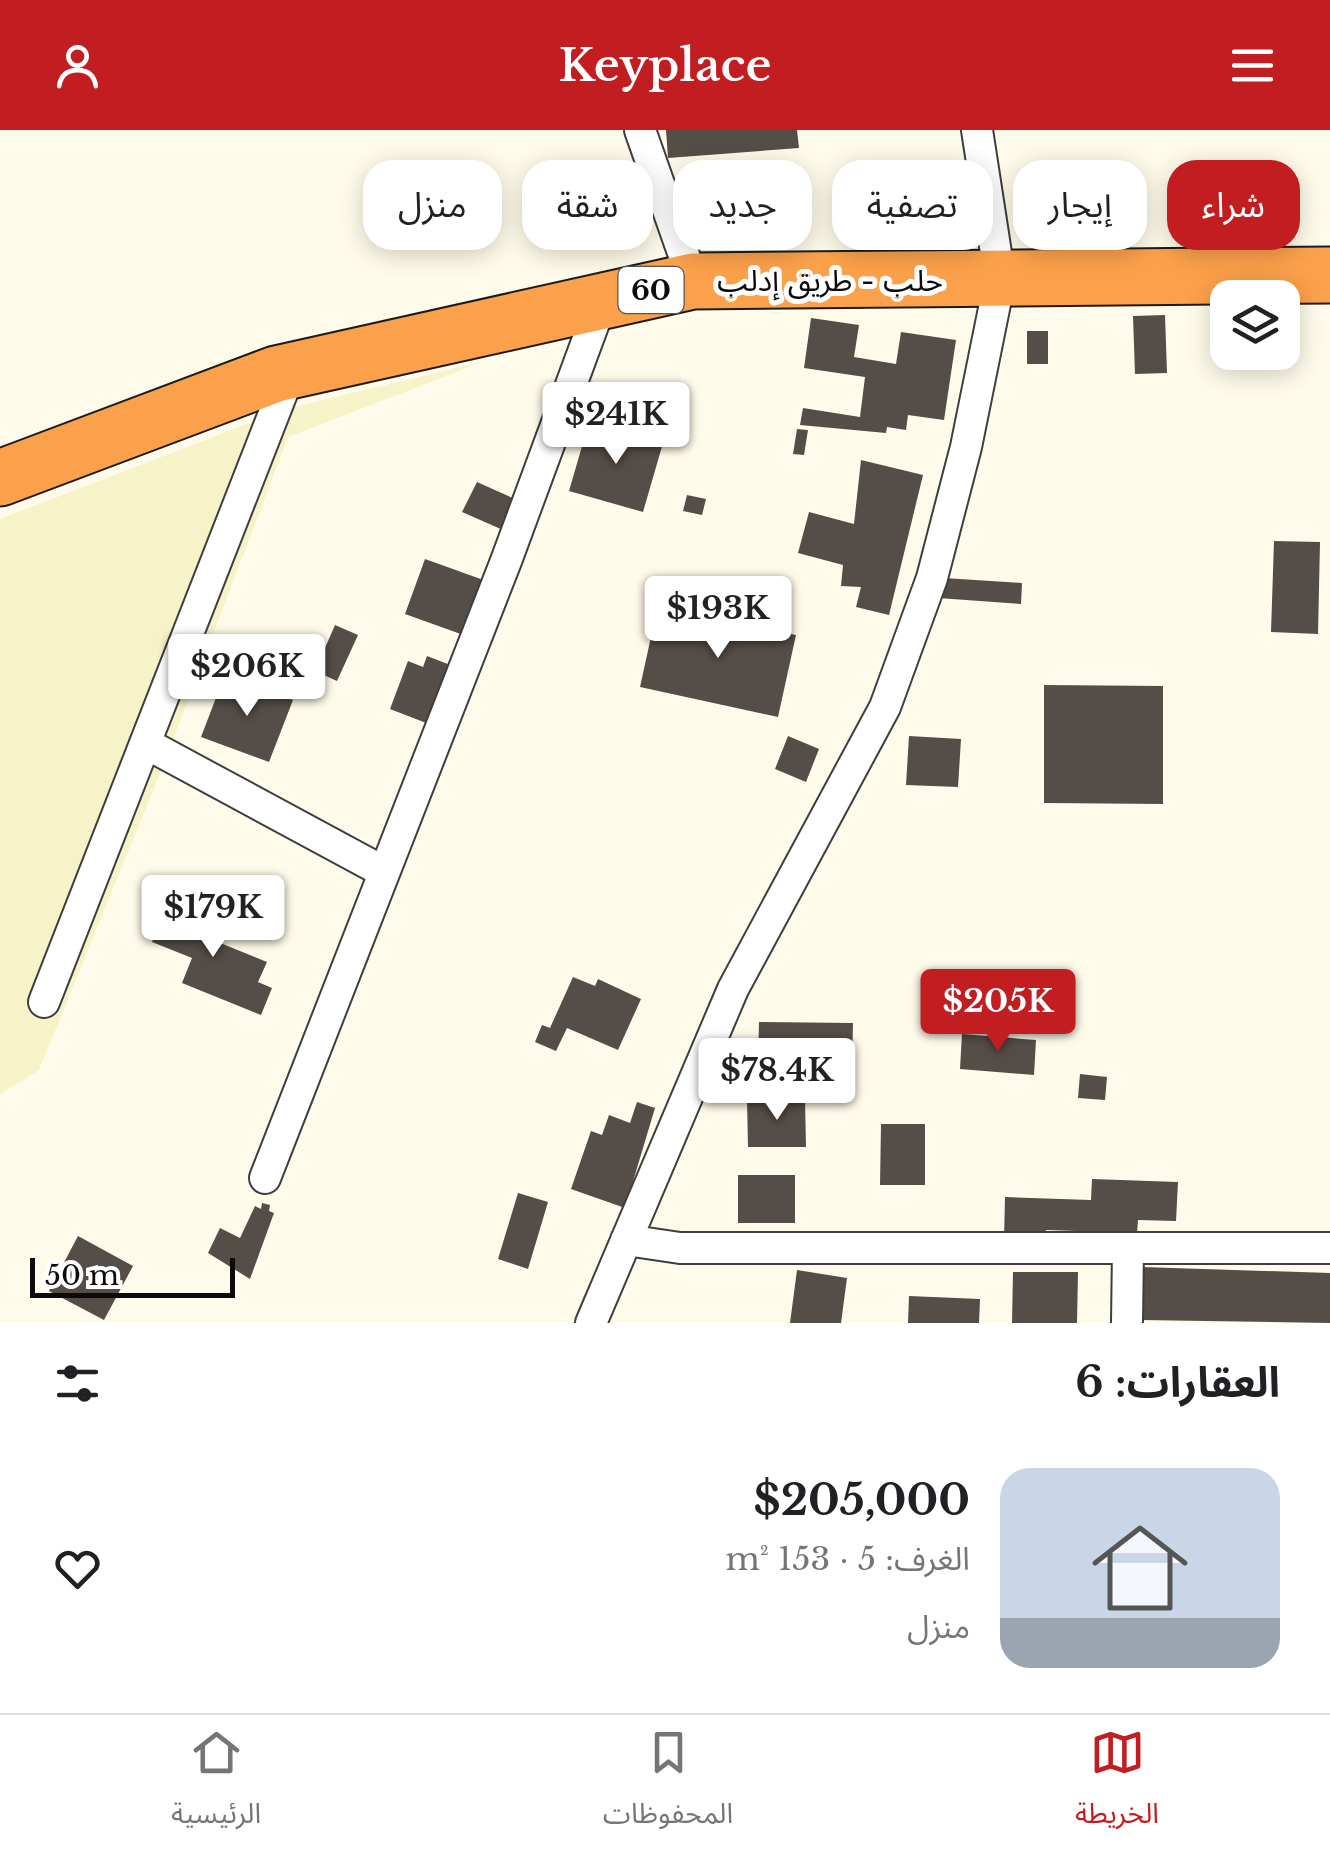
<!DOCTYPE html>
<html lang="ar">
<meta charset="utf-8">
<style>
body{margin:0;font-family:"Libre Baskerville","Noto Sans Arabic",serif;background:#f2f2f2;color:#202124;direction:rtl;height:100vh;display:flex;flex-direction:column;font-size:38px;white-space:nowrap}
*{box-sizing:border-box;margin:0}
p{font-size:32px;color:#757577}
.icon{flex:none;width:55px;height:55px;fill:none;stroke:currentColor;stroke-width:2;stroke-linecap:round;stroke-linejoin:round}
.map{position:relative;height:1193px;overflow:hidden;direction:ltr}
.sheet{display:flex;flex-direction:column;background:#fff;flex:1}
.sheet>*{flex:none}
.hud{position:absolute;left:30px;top:30px;width:1270px;height:90px;direction:rtl;display:flex;gap:20px}
.buttons{position:absolute;left:1210px;top:150px;display:grid;gap:20px}
.buttons a{display:grid;place-items:center;width:90px;height:90px;border-radius:20px;background:#fff;box-shadow:0 5px 25px #0003;font-size:50px}
.scale{position:absolute;left:30px;bottom:25px;width:205px;box-sizing:border-box;padding-left:10px;border:5px solid #0b0b0b;border-top:0;font-size:28px;line-height:35px;white-space:nowrap;color:#0b0b0b;-webkit-text-stroke:8px #fff;paint-order:stroke}
.price{position:absolute;translate:-50% -85px;padding:0 22px;border-radius:10px;background:#fff;color:#222;font-size:32px;line-height:65px;filter:drop-shadow(0 2px 5px #0008)}
.price::after{content:'';position:absolute;left:50%;top:60px;width:30px;height:22px;margin-left:-15px;background:inherit;clip-path:polygon(0 0,100% 0,50% 100%)}
.price.on{background:#c21d20;color:#fff}
ul{padding:0;list-style:none}
li{display:flex;align-items:center;gap:30px;height:250px;padding:0 50px}
li+li{border-top:2px solid #e0e0e0}
li span{display:grid;place-items:center;flex:none;width:280px;height:200px;border-radius:30px;color:#555}
li>.icon{margin-inline-start:auto}
span .icon{width:120px;height:120px;fill:#fffc;stroke-width:1}
li b{font-size:42px}
h2{display:flex;justify-content:space-between;align-items:center;height:120px;padding:0 50px;font-size:42px}
.tag{padding:0 35px;border-radius:30px;background:#fff;box-shadow:0 5px 25px #0003;font-size:35px;line-height:90px}
.tag.on{background:#c21d20;color:#fff}
header{display:flex;justify-content:space-between;align-items:center;height:130px;padding:0 50px;background:#c21d20;color:#fff;font-size:45px;font-weight:600}
.dock{display:flex;justify-content:space-around;align-items:center;height:140px;border-top:2px solid #e0e0e0;background:#fff;font-size:28px;color:#757577}
.dock a{display:grid;justify-items:center;gap:5px}
.dock .on{color:#c21d20}
.map>svg:first-child{display:block}
.farmland{fill:#f6f3c9}
.building{fill:#554d47}
.lines{fill:none;stroke-linecap:round;stroke-linejoin:round}
.street-casing{stroke:#3e3e3e;stroke-width:34}
.highway-casing{stroke:#1c1c1c;stroke-width:59}
.street{stroke:#fff;stroke-width:30}
.highway{stroke:#fca14b;stroke-width:55}
.labels{text-anchor:middle;dominant-baseline:central;stroke-width:10;stroke-linejoin:round;paint-order:stroke}
.shield{fill:#fff;stroke:#545454;stroke-width:2.5}
.shield-label{font-size:28px;font-weight:bold;fill:#0b0b0b}
.street-label{font-size:30px;fill:#0b0b0b;stroke:#fff}
</style>
<header><svg class="icon" aria-label="menu" viewBox="0 0 24 24"><path d="M4 6h16M4 12h16M4 18h16"/></svg>Keyplace<svg class="icon" aria-label="person" viewBox="0 0 24 24"><circle cx="12" cy="8" r="4"/><path d="M4 21q1-7 8-7t8 7"/></svg></header>
<div class="map">
<svg width="1330" height="1193" viewBox="0 0 1330 1193">
<rect width="100%" height="100%" fill="#fffbea"/>
<path class="farmland" d="M 485,231 L 288,307 L 163,636 L 39,940 L 0,964 L 0,389 L 286,279 Z"/>
<path class="building" d="M 666,0 L 797,0 L 799,18 L 668,28 Z
M 1165,185 L 1167,243 L 1135,244 L 1133,186 Z
M 811,188 L 859,195 L 854,227 L 896,234 L 901,202 L 956,210 L 944,290 L 908,285 L 906,300 L 887,297 L 886,303 L 800,295 L 803,278 L 860,287 L 865,247 L 804,238 Z
M 1027,201 L 1048,201 L 1048,234 L 1027,234 Z
M 589,292 L 663,313 L 643,382 L 569,361 Z
M 797,299 L 808,300 L 804,325 L 793,324 Z
M 861,330 L 923,345 L 889,485 L 856,477 L 861,457 L 841,456 L 843,435 L 798,423 L 809,382 L 854,394 Z
M 477,352 L 517,370 L 503,400 L 462,382 Z
M 687,365 L 706,369 L 702,385 L 683,381 Z
M 1274,411 L 1320,412 L 1318,504 L 1271,502 Z
M 425,429 L 489,452 L 469,507 L 405,484 Z
M 944,448 L 1022,453 L 1021,474 L 938,468 Z
M 658,475 L 796,505 L 778,587 L 640,557 Z
M 335,495 L 358,505 L 337,551 L 315,541 Z
M 427,526 L 453,536 L 434,596 L 390,579 L 408,531 L 423,537 Z
M 224,547 L 293,570 L 269,632 L 201,607 Z
M 1044,555 L 1163,556 L 1163,674 L 1044,673 Z
M 788,606 L 819,619 L 806,652 L 775,639 Z
M 909,606 L 961,609 L 958,657 L 906,655 Z
M 169,770 L 211,787 L 203,806 L 267,832 L 258,852 L 272,858 L 261,885 L 182,853 L 192,828 L 152,812 Z
M 573,847 L 595,856 L 598,849 L 641,869 L 618,920 L 567,898 L 556,921 L 535,912 L 542,895 L 550,898 Z
M 759,892 L 853,893 L 852,936 L 758,934 Z
M 962,904 L 1036,910 L 1034,945 L 960,939 Z
M 1080,944 L 1107,947 L 1105,970 L 1078,968 Z
M 805,969 L 806,1017 L 748,1017 L 747,970 Z
M 637,972 L 655,978 L 625,1078 L 571,1059 L 591,1001 L 602,1005 L 609,985 L 630,993 Z
M 881,994 L 925,994 L 925,1055 L 880,1055 Z
M 738,1045 L 795,1045 L 795,1093 L 738,1093 Z
M 1092,1049 L 1178,1052 L 1176,1091 L 1138,1090 L 1137,1103 L 1046,1100 L 1045,1110 L 1004,1109 L 1005,1067 L 1091,1070 Z
M 518,1063 L 548,1072 L 528,1139 L 498,1129 Z
M 262,1073 L 270,1075 L 269,1081 L 274,1083 L 250,1149 L 208,1123 L 220,1098 L 240,1108 L 255,1076 L 261,1079 Z
M 78,1106 L 133,1136 L 104,1190 L 49,1161 Z
M 1142,1137 L 1330,1143 L 1330,1193 L 1140,1190 Z
M 797,1140 L 847,1148 L 841,1193 L 790,1193 Z
M 1013,1142 L 1078,1142 L 1077,1193 L 1012,1193 Z
M 909,1166 L 980,1169 L 979,1193 L 908,1193 Z"/>
<g class="lines">
<g class="street-casing">
<path id="street" d="M 640,0 L 693,151
M 145,613 L 384,742
M 44,872 L 291,240
M 265,1048 L 506,431 L 602,171
M 626,1110 L 680,1118 L 1128,1118 L 1127,1193
M 1128,1118 L 1330,1118
M 591,1193 L 733,859 L 885,577 L 932,448 L 966,317 L 1000,149 L 977,0"/>
</g>
<g class="highway-casing">
<path id="highway" d="M 0,348 L 276,244 L 693,151 L 1330,145"/>
</g>
<use href="#street" class="street"/>
<use href="#highway" class="highway"/>
</g>
<g class="labels">
<rect class="shield" x="618.5" y="137" width="65" height="46" rx="8"/>
<g class="shield-label">
<text x="651" y="160">60</text>
</g>
<g class="street-label">
<text x="830" y="150">حلب - طريق إدلب</text>
</g>
</g>
</svg>
<div class="buttons">
<a><svg class="icon" aria-label="layers" viewBox="0 0 24 24"><path d="M12 4l9 5-9 5-9-5zM3 14l9 5 9-5"/></svg></a>
</div>
<div class="scale">50 m</div>
<b class="price" style="left:616px;top:337px">$241K</b>
<b class="price" style="left:718px;top:531px">$193K</b>
<b class="price" style="left:247px;top:589px">$206K</b>
<b class="price" style="left:213px;top:830px">$179K</b>
<b class="price on" style="left:998px;top:924px">$205K</b>
<b class="price" style="left:777px;top:993px">$78.4K</b>
<div class="hud">
<a class="tag on">شراء</a>
<a class="tag">إيجار</a>
<a class="tag">تصفية</a>
<a class="tag">جديد</a>
<a class="tag">شقة</a>
<a class="tag">منزل</a>
</div>
</div>
<section class="sheet">
<h2>العقارات: 6<svg class="icon" aria-label="filters" viewBox="0 0 24 24"><path d="M4 7h16M4 17h16"/><circle cx="9" cy="7" r="2"/><circle cx="15" cy="17" r="2"/></svg></h2>
<ul>
<li><span style="background:linear-gradient(#c9d6e8 75%,#9aa5b1 0)"><svg class="icon" aria-label="home" viewBox="0 0 24 24"><path d="M3 11l9-7 9 7M6 9v11h12V9"/></svg></span><div><b>$205,000</b><p>الغرف: 5 · 153 m²</p><p>منزل</p></div><svg class="icon" aria-label="heart" viewBox="0 0 24 24"><path d="M12 20l-8-8c-3-5 5-10 8-4 3-6 11-1 8 4z"/></svg></li>
</ul>
</section>
<nav class="dock">
<a class="on"><svg class="icon" aria-label="map" viewBox="0 0 24 24"><path d="M3 6l6-2 6 2 6-2v14l-6 2-6-2-6 2zM9 4v14M15 6v14"/></svg>الخريطة</a>
<a><svg class="icon" aria-label="saved" viewBox="0 0 24 24"><path d="M7 4h10v16l-5-4-5 4z"/></svg>المحفوظات</a>
<a><svg class="icon" aria-label="home" viewBox="0 0 24 24"><path d="M3 11l9-7 9 7M6 9v11h12V9"/></svg>الرئيسية</a>
</nav>
